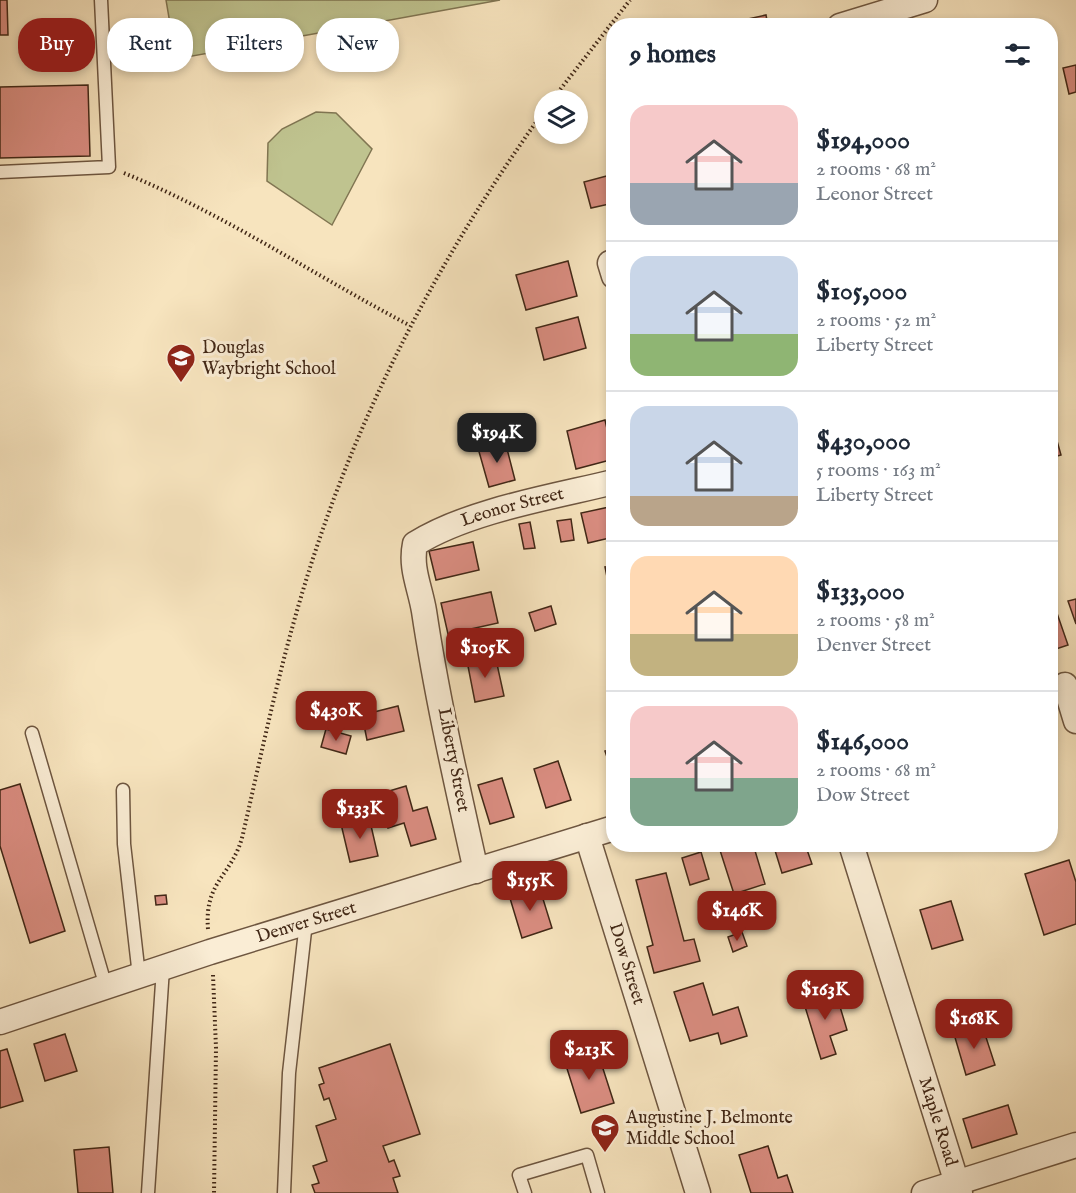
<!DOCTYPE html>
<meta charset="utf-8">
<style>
body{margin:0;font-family:"IM FELL English",serif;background:#f6f6f7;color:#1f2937;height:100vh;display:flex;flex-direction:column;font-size:22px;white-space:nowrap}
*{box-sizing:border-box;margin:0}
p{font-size:20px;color:#747a83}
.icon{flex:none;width:33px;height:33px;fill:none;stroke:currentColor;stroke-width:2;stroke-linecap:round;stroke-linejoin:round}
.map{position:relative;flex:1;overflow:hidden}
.side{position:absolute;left:606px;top:18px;width:452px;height:834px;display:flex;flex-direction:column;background:#fff;border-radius:24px;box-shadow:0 3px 9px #0003}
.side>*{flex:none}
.banner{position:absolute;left:18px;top:18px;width:498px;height:54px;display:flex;gap:12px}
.tools{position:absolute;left:534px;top:90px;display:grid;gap:12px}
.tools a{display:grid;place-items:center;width:54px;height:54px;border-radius:50%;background:#fff;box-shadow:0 3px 9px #0003;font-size:30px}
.price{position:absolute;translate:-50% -51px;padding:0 14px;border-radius:12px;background:#8f2418;color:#fff;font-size:20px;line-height:39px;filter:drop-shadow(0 2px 3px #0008)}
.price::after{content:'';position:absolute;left:50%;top:36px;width:18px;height:14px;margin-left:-9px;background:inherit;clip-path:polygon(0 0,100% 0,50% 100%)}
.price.active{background:#222;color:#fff}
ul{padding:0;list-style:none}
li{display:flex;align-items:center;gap:18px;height:150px;padding:0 24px}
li+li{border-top:2px solid #e0e1e3}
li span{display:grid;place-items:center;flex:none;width:168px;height:120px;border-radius:18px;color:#555}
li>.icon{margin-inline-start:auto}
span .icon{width:72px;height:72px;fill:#fffc;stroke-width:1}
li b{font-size:26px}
h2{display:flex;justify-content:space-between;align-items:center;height:72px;padding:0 24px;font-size:26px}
.pill{padding:0 21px;border-radius:24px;background:#fff;box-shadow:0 3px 9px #0003;font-size:21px;line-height:54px}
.pill.active{background:#8f2418;color:#fff}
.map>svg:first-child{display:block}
.green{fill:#bfc38f;stroke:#807552;stroke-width:1.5}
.building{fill:#da8d81;stroke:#412716;stroke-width:1.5}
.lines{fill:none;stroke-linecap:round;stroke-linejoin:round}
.service-casing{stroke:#6e5640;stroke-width:15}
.minor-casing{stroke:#6e5640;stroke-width:27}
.path{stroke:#412716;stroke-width:4;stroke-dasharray:1.5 3;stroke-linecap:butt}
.service{stroke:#faedd5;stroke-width:12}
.minor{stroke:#faedd5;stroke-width:24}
.labels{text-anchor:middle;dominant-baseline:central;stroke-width:6;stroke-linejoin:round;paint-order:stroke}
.poi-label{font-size:18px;fill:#412716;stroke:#faedd5;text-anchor:start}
.street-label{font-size:18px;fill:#412716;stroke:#faedd5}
</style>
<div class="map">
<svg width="1076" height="1193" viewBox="0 0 1076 1193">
<rect width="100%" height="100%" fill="#f7e4be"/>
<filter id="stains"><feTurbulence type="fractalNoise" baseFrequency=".00333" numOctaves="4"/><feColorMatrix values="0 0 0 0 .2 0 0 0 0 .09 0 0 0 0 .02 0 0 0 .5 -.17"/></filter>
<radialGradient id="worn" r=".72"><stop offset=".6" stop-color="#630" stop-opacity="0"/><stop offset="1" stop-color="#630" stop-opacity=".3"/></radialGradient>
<path class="green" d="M 166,0 L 500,0 L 176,59 Z
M 316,112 L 336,113 L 372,149 L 332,225 L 267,181 L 268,143 L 282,129 Z"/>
<path class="building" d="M 0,0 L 7,0 L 8,35 L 0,35 Z
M 766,15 L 768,26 L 745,26 L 743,20 Z
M 1076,65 L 1076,92 L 1069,94 L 1063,68 Z
M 88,85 L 90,156 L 0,158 L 0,87 Z
M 614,174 L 614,203 L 591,208 L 584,182 Z
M 568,261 L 577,296 L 526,310 L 516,275 Z
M 578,317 L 586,348 L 544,360 L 536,328 Z
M 1050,416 L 1061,455 L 1050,458 Z
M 605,420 L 614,459 L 576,469 L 567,431 Z
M 505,441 L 515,480 L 489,487 L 478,448 Z
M 614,506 L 614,537 L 588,543 L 581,513 Z
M 571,519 L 574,540 L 561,542 L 557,521 Z
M 530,522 L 535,548 L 524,549 L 519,524 Z
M 473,542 L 479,570 L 436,580 L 429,551 Z
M 614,566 L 614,591 L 610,592 L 605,567 Z
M 491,592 L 498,623 L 448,634 L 441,603 Z
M 1050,593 L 1068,645 L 1050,651 Z
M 1076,599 L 1076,624 L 1068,601 Z
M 551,606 L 556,624 L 535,631 L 529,613 Z
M 495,655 L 504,696 L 475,702 L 467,661 Z
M 398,706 L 404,731 L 367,740 L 362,715 Z
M 333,717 L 345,719 L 343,727 L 331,725 Z
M 326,729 L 351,736 L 346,754 L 321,747 Z
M 614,749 L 614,778 L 605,751 Z
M 558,761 L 571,800 L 546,808 L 534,769 Z
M 502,778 L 514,817 L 490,824 L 478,785 Z
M 20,784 L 65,931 L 30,943 L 0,846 L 0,790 Z
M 406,786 L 413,811 L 427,807 L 436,839 L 411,846 L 404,823 L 388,828 L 379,794 Z
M 369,817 L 378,856 L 350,862 L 341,824 Z
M 718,844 L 753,844 L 765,884 L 734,894 Z
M 773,844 L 805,844 L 812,864 L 782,873 Z
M 701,852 L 709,879 L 690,885 L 682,858 Z
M 1069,860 L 1076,882 L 1076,924 L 1044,935 L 1025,874 Z
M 666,873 L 684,941 L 694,939 L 700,961 L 654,973 L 647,947 L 653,945 L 636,880 Z
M 539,886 L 552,928 L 522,938 L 509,895 Z
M 166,895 L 167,904 L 156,905 L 155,896 Z
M 951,901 L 963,940 L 932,949 L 920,910 Z
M 742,932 L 747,946 L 733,952 L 728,937 Z
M 703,983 L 713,1015 L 738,1007 L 747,1036 L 721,1044 L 718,1033 L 690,1041 L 674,992 Z
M 835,990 L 847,1030 L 830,1036 L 836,1054 L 821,1059 L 803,1000 Z
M 982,1025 L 995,1065 L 966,1075 L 954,1034 Z
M 65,1034 L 77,1071 L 45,1081 L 34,1044 Z
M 390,1044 L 420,1134 L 383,1146 L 389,1162 L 394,1160 L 400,1176 L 393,1178 L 398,1193 L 315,1193 L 312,1185 L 319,1183 L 313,1166 L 327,1161 L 316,1126 L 336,1119 L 329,1098 L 324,1100 L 319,1085 L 324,1083 L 319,1068 Z
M 7,1049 L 23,1101 L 0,1108 L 0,1051 Z
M 597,1050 L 614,1103 L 581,1113 L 564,1059 Z
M 1008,1105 L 1017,1134 L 972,1148 L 963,1119 Z
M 768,1146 L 778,1178 L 787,1175 L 793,1193 L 751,1193 L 739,1155 Z
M 109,1147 L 113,1193 L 78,1193 L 74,1150 Z"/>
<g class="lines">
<g class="service-casing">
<path id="service" d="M 0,172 L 109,167 L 101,0
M 32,733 L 106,987
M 123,790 L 124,844 L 139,976
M 148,1193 L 163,968
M 284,1193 L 289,1073 L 306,922
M 525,1193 L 519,1175 L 587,1155 L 598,1193"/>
</g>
<g class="minor-casing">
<g id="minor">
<path d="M 840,26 L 925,0"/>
<path d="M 610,263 L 614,276"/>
<path d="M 1065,685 L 1076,721"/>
<path id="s1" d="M 587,836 L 698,1193"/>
<path id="s2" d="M 851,844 L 960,1193"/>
<path id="s3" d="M 476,871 C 457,785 437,698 424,611 C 420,587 410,568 415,544 C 467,511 552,497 614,482"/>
<path id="s4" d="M 0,1022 L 210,952 L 614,828"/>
<path d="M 924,1193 L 1076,1145"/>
</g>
</g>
<path class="path" d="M 552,100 L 630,0
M 124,173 C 224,214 314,275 409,325
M 208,929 C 204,880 233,876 243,834 C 262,751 279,669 304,587 C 356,415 439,257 544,111
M 213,975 L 216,1048 L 214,1193"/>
<use href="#service" class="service"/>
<use href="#minor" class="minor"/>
</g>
<defs>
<g id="school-pin" transform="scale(1.5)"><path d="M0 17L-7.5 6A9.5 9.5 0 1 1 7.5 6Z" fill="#8f2418" stroke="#faedd5"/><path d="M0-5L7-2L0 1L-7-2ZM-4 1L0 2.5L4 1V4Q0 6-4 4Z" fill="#fff"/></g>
</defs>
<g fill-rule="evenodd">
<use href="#school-pin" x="181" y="358"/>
<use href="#school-pin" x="605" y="1128"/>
</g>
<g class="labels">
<g class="poi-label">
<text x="202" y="348">Douglas<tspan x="202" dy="21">Waybright School</tspan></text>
<text x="626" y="1118">Augustine J. Belmonte<tspan x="626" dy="21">Middle School</tspan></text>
</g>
<g class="street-label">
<text stroke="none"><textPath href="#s3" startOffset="438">Leonor Street</textPath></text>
<text transform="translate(453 760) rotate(79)">Liberty Street</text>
<text stroke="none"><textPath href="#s4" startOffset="322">Denver Street</textPath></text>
<text stroke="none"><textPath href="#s1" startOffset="134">Dow Street</textPath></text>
<text stroke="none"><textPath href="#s2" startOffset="291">Maple Road</textPath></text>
</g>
</g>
<rect width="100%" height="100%" filter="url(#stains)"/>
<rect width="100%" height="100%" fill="url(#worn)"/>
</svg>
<div class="tools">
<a><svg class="icon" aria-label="layers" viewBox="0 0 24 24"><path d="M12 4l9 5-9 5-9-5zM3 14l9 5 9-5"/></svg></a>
</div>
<b class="price active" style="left:497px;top:464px">$194K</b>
<b class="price" style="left:485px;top:679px">$105K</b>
<b class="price" style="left:336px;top:742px">$430K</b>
<b class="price" style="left:360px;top:840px">$133K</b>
<b class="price" style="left:530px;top:912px">$155K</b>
<b class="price" style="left:737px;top:942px">$146K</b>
<b class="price" style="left:825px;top:1021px">$163K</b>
<b class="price" style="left:974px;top:1050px">$168K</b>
<b class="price" style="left:589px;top:1081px">$213K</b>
<div class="banner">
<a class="pill active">Buy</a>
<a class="pill">Rent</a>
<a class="pill">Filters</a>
<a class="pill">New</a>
</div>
<section class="side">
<h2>9 homes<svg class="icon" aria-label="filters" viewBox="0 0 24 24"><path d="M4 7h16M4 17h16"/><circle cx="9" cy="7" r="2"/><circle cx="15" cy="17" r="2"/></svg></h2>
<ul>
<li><span style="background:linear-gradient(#f6c9c9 65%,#9aa5b1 0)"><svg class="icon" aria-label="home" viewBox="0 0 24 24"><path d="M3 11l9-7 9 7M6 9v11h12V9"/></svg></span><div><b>$194,000</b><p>2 rooms · 68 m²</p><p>Leonor Street</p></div></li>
<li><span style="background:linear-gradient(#c9d6e8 65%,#8fb573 0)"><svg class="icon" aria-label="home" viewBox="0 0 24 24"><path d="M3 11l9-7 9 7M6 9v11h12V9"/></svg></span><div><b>$105,000</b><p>2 rooms · 52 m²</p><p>Liberty Street</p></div></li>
<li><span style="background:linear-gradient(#c9d6e8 75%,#b9a48a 0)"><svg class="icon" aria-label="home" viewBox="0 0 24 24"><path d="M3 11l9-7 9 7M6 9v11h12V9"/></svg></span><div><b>$430,000</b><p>5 rooms · 163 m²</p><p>Liberty Street</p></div></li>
<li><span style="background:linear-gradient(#ffd9b3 65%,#c2b280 0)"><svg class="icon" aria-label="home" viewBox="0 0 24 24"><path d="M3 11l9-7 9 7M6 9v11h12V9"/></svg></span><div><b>$133,000</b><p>2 rooms · 58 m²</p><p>Denver Street</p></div></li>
<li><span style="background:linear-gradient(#f6c9c9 60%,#7fa58c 0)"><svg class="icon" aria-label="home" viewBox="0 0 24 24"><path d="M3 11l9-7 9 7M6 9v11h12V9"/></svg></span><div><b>$146,000</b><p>2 rooms · 68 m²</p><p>Dow Street</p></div></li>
</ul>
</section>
</div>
